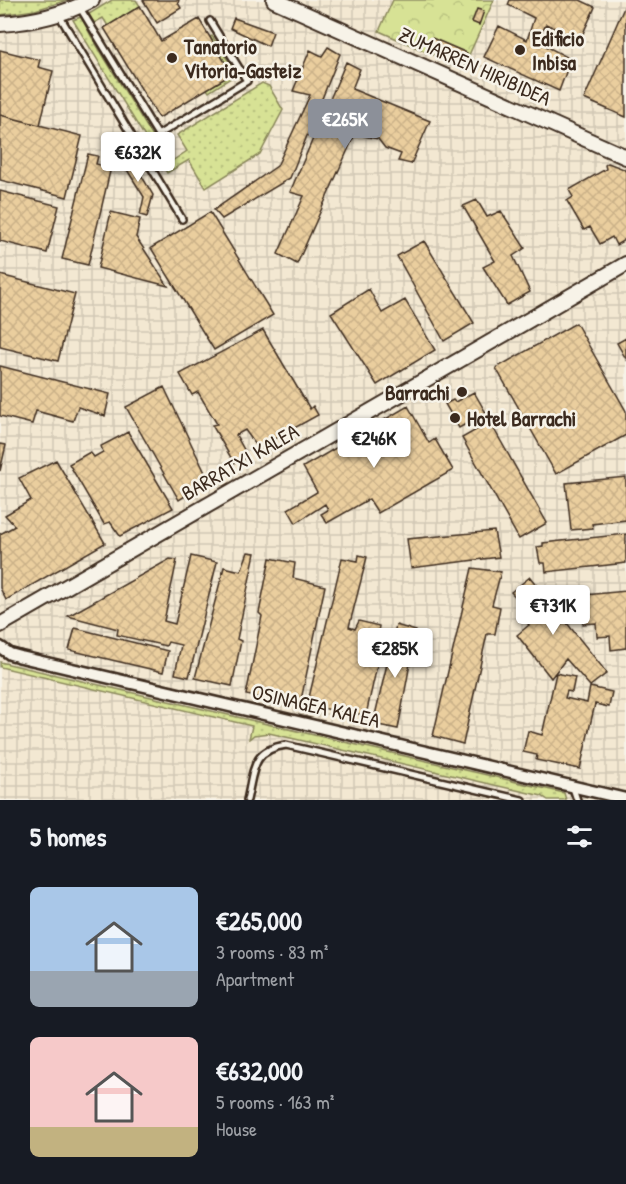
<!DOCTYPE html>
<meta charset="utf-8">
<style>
body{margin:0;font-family:"Patrick Hand",sans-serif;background:#20242c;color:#f1f3f6;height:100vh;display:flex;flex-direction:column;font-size:22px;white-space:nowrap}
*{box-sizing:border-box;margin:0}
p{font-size:20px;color:#9ea1a6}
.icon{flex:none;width:33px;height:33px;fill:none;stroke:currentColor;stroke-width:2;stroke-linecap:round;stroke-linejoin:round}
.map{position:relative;height:800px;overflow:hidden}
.details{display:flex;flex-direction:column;background:#171b24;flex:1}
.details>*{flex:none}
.price{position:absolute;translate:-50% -51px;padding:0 14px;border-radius:6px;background:#fff;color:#222;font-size:20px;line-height:39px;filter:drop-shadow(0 2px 3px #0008)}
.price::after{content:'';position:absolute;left:50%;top:36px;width:18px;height:14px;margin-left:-9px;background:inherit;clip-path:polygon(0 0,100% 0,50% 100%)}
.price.selected{background:#8c9099;color:#fff}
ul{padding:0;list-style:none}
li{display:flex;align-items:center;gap:18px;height:150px;padding:0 30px}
li span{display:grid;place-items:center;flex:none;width:168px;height:120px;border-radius:9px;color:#555}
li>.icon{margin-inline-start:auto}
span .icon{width:72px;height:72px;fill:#fffc;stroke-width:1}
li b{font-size:26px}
h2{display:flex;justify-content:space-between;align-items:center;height:72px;padding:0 30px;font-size:26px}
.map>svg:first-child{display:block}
.industrial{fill:url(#industrial-grid)}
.grass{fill:url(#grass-dots);stroke:#89865a;stroke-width:1.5}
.forest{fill:url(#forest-crowns);stroke:#89865a;stroke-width:1.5}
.building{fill:url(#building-cross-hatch);stroke:#3b2a1e;stroke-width:1.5}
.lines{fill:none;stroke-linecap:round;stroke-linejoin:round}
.service-casing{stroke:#3b2a1e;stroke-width:10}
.minor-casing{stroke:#3b2a1e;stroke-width:15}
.tertiary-casing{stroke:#3b2a1e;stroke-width:18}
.service{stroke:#f7f3e8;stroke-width:5}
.minor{stroke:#f7f3e8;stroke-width:10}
.tertiary{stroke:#f7f3e8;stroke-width:14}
.poi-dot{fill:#3b2a1e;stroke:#f7f3e8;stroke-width:2}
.labels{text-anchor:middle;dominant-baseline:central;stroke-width:5;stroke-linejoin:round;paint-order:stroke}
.poi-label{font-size:21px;font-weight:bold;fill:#3b2a1e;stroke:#f7f3e8;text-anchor:start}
.street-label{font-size:21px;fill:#3b2a1e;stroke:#f7f3e8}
</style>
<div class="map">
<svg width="626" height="800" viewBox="0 0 626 800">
<defs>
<pattern id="industrial-grid" width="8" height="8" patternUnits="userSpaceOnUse" patternTransform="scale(1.5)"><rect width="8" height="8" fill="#f3e8d2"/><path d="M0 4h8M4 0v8" fill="none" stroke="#d1c7b4"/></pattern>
<pattern id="grass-dots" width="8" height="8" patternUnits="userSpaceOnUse" patternTransform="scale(1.5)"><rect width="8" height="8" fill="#d7e295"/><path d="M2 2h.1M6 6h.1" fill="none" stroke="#b9c280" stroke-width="1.8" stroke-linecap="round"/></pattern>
<pattern id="forest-crowns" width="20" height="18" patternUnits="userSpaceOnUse" patternTransform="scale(1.5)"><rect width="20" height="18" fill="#d7e295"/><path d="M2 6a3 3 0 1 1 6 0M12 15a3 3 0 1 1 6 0" fill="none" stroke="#b9c280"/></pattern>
<pattern id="building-cross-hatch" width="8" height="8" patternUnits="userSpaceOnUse" patternTransform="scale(1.5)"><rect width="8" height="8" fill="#eace9e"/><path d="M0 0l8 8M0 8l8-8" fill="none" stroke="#cab188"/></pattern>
</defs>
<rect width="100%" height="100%" fill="#f7f3e8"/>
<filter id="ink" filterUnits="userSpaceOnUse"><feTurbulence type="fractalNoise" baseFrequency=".0167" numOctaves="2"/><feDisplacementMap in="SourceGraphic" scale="12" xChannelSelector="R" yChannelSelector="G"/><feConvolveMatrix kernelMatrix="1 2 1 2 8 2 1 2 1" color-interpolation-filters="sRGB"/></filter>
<g filter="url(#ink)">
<path class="industrial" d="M 0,0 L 393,0 L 379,31 L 494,0 L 626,0 L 626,800 L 0,800 Z"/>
<path class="grass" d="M 0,0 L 68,0 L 35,10 L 0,15 Z
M 112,0 L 136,0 L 140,6 L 108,26 L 103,18 L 94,23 L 89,14 Z
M 81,17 L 91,36 L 169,163 L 187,151 L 177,135 L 262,83 L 269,86 L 283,110 L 260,154 L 206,188 L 189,160 L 167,173 L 73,20 Z
M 212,36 L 237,74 L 209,92 L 207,89 L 232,74 L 210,37 Z
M 0,662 L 564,793 L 566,800 L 548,800 L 542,796 L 269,733 L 254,735 L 249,739 L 252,726 L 0,667 Z"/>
<path class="forest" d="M 393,0 L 494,0 L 463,68 L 379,31 Z"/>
<path class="building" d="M 143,0 L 179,0 L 178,3 L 181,8 L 157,23 Z
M 510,0 L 580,0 L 595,7 L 580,40 L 546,24 L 538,42 L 571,59 L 559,91 L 484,57 L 499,26 L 527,40 L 534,18 L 508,5 Z
M 626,3 L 626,117 L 584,99 Z
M 140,6 L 161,41 L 199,19 L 232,74 L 159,118 L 104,28 Z
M 477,9 L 484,11 L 479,25 L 472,22 Z
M 234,18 L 273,32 L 268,46 L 230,28 Z
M 432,38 L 467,53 L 462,65 L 427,49 Z
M 328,47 L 340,54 L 290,178 L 222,219 L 214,210 L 277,166 L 310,95 L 293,91 L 310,50 L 322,56 Z
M 0,50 L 40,60 L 38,67 L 53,71 L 40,125 L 0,115 Z
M 346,62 L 360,69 L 352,89 L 430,121 L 411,164 L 398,161 L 401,154 L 385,148 L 378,139 L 364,136 L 370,119 L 363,116 L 297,264 L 278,254 L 304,196 L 290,192 Z
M 0,115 L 82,136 L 67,197 L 0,180 Z
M 127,151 L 153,195 L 147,217 L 140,215 L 144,197 L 119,157 Z
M 88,154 L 98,156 L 96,164 L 111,167 L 88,265 L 62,259 Z
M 608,163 L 624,169 L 626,172 L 626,239 L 616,245 L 612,237 L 600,244 L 590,227 L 584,230 L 567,201 L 573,197 L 569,190 L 606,169 L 605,165 Z
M 0,191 L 59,206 L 47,253 L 0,241 Z
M 477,200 L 487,217 L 501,211 L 525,248 L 513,256 L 530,292 L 507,305 L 483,267 L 495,261 L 463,206 Z
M 111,212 L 140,219 L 136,237 L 168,286 L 98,268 Z
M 210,212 L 273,315 L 214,350 L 151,248 Z
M 424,241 L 474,323 L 444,341 L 397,256 Z
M 0,275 L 75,294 L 58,361 L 0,347 Z
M 369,289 L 382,313 L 405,300 L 435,350 L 377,385 L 331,313 Z
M 576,323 L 626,411 L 626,435 L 556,474 L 496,368 Z
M 263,330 L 310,409 L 313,406 L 318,415 L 258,448 L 245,430 L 236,435 L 248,457 L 234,463 L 212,425 L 217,424 L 198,392 L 192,395 L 180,374 Z
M 626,338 L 626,359 L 617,343 Z
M 0,366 L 110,394 L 105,416 L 78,407 L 73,421 L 36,411 L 32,424 L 0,416 Z
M 164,387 L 209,481 L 179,500 L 126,407 Z
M 474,392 L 486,413 L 459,428 L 445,404 L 453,400 L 455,402 Z
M 408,406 L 429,443 L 435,439 L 453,470 L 378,513 L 369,499 L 327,523 L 321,514 L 328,510 L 325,504 L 296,523 L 288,509 L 317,492 L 303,467 Z
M 490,422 L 547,523 L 519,539 L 462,438 Z
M 128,432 L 173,508 L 120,536 L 110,522 L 104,524 L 69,464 L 90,452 L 94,457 L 103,452 L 101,446 Z
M 0,444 L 6,445 L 0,471 Z
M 56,460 L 105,543 L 6,600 L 0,588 L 0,534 L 15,526 L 5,515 L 31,500 L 19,478 Z
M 626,477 L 626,520 L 592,524 L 593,528 L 571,530 L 566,483 Z
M 494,531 L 499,557 L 411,568 L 407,539 Z
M 626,534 L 626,563 L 546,572 L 545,563 L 540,563 L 537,547 L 543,546 L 543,543 Z
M 248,552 L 255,553 L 237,639 L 241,641 L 232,686 L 195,678 L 224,567 L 241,571 Z
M 359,555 L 367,557 L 349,627 L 355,629 L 359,621 L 379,626 L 378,633 L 384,635 L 366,715 L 307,706 L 342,558 L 358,561 Z
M 191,556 L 217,562 L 189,677 L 175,674 L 181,645 L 168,642 L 166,646 L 117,635 L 118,629 L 68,616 L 170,559 L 177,560 L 164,621 L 175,624 Z
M 270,558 L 295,563 L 293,578 L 325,586 L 300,705 L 246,695 L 262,616 L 259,613 Z
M 472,568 L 501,572 L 492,605 L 500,607 L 495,634 L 487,634 L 463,744 L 433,736 Z
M 530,577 L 607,673 L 590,686 L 566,659 L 551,678 L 517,635 L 529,625 L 517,609 L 523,605 L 511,592 Z
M 626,591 L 626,648 L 611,650 L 610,636 L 597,637 L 596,623 L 583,624 L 582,618 L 579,618 L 579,611 L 576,611 L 575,607 L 570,608 L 570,599 L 574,598 L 574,596 Z
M 396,625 L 416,631 L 398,729 L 373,724 Z
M 75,628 L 168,651 L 163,672 L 69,650 Z
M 556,673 L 575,677 L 572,692 L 567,691 L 565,698 L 587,703 L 590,687 L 612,692 L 609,707 L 595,704 L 580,769 L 536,760 L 537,755 L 523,752 L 528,731 L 542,735 Z"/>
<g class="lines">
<g class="service-casing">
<path id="service" d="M 80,8 L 158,135 L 247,81 L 210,21
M 59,15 L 182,219
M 573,788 L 577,800
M 247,800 C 254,771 251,750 286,745 L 522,800"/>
</g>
<g class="minor-casing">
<path id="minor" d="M 0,647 L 10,654 L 21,657 L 626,799"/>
</g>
<g class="tertiary-casing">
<path id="tertiary" d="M 274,0 L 626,157
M 0,24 C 32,22 63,15 92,0
M 0,625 L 626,264"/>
</g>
<use href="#service" class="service"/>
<use href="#minor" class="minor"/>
<use href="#tertiary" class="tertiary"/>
</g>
</g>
<g class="poi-dot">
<circle cx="520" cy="50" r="6"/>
<circle cx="172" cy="58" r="6"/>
<circle cx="462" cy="392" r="6"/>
<circle cx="455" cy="418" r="6"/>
</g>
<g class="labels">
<g class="poi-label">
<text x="532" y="38">Edificio<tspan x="532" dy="24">Inbisa</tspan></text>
<text x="184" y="46">Tanatorio<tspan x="184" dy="24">Vitoria-Gasteiz</tspan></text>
<text x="450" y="392" text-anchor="end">Barrachi</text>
<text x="467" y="418">Hotel Barrachi</text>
</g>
<g class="street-label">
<text transform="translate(475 66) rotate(24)">ZUMARREN HIRIBIDEA</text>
<text transform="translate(240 462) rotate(-30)">BARRATXI KALEA</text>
<text transform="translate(316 706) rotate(13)">OSINAGEA KALEA</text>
</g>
</g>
</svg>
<b class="price selected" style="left:345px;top:150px">€265K</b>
<b class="price" style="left:138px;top:183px">€632K</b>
<b class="price" style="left:374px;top:469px">€246K</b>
<b class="price" style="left:553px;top:636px">€731K</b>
<b class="price" style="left:395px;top:679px">€285K</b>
</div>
<section class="details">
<h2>5 homes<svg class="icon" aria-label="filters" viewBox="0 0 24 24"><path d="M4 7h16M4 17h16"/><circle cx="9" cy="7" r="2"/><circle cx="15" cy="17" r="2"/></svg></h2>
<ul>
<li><span style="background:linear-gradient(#a9c7e8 70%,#9aa5b1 0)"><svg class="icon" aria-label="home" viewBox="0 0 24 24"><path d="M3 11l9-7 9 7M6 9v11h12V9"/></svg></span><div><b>€265,000</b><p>3 rooms · 83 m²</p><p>Apartment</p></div></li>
<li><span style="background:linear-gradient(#f6c9c9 75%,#c2b280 0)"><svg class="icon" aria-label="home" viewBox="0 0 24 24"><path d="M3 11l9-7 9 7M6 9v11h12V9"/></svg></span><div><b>€632,000</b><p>5 rooms · 163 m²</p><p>House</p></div></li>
</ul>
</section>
